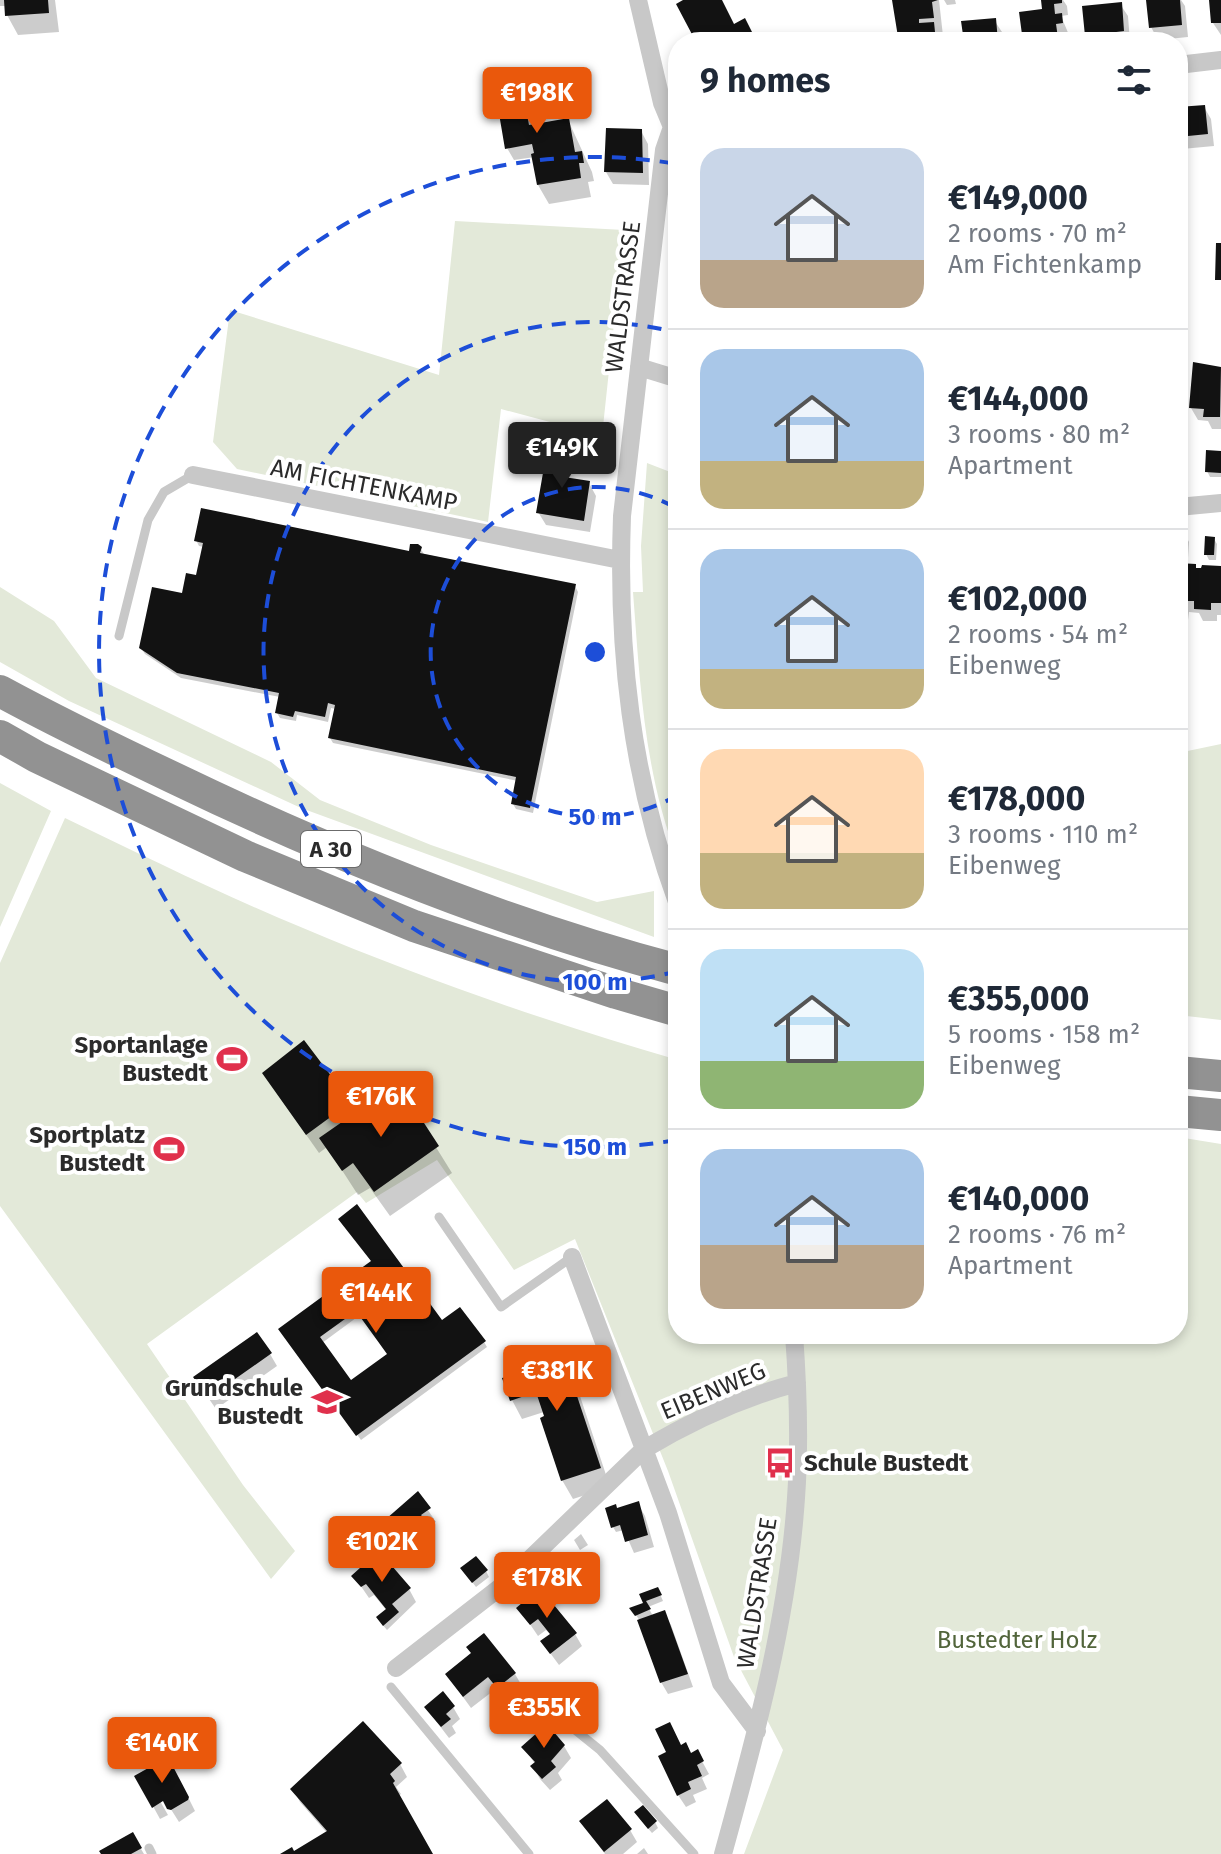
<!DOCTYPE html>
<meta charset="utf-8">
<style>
body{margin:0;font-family:"Fira Sans",sans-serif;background:#f6f6f7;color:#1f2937;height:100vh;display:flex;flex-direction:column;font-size:30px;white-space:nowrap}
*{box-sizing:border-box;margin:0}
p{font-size:26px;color:#747a83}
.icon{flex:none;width:44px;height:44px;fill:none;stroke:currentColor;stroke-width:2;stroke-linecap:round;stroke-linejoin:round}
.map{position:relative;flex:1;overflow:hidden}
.details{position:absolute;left:668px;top:32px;width:520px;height:1312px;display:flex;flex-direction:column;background:#fff;border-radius:32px;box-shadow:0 4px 12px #0003}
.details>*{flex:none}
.price{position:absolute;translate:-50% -68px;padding:0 18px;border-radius:8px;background:#ea580c;color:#fff;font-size:26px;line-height:52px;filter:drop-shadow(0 2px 4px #0008)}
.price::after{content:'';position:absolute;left:50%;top:48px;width:24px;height:18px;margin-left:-12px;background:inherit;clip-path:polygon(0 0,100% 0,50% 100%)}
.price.current{background:#222;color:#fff}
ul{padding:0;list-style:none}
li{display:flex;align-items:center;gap:24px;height:200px;padding:0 32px}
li+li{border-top:2px solid #e0e1e3}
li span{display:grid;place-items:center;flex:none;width:224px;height:160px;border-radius:24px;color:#555}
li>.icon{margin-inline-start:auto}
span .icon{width:96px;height:96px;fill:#fffc;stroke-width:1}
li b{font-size:34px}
h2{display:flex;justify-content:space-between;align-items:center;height:96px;padding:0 32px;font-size:34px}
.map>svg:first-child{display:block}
.green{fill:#e3e9d9}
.shadow{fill:#0003;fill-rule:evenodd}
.building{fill:#121212;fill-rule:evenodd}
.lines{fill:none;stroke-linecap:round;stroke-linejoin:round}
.lane{stroke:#c8c8c8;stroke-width:9}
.street{stroke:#c8c8c8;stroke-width:18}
.highway{stroke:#929292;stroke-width:32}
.ring{fill:none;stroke:#1d4ed8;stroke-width:4;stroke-dasharray:14 10}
.labels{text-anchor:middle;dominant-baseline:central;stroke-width:8;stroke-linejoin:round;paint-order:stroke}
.shield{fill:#fff;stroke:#6b6b6b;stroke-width:2}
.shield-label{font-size:22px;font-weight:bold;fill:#2b2b2b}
.street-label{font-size:24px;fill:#2b2b2b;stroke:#fff}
.poi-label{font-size:24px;font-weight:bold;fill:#2b2b2b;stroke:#fff;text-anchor:end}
.park-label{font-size:24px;fill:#52653b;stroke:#fff}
.centre{fill:#1d4ed8;stroke:#fff;stroke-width:4}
.ring-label{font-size:24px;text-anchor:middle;font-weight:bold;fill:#1d4ed8;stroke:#fff;stroke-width:8;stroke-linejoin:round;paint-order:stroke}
</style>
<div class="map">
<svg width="1221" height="1854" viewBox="0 0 1221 1854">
<rect width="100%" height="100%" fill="#fff"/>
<path class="green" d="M 455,221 L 624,230 L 602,436 L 501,409 L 488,522 L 237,469 L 213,442 L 230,310 L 439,375 Z
M 647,463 L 678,475 L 678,859 C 644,774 640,682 633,592 L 643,592 L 641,546 Z
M 0,587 L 54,621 L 96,678 L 271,762 L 320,800 L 431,845 L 597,902 L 654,891 L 654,937 L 301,808 L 69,701 L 0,662 Z
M 1221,744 L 1221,1020 L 1178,1015 L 1178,753 Z
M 0,783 L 51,811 L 0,927 Z
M 65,818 C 144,856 223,895 303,928 C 426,980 551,1023 678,1060 L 678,1334 L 1178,1334 L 1178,1137 L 1221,1144 L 1221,1854 L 744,1854 L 783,1750 L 734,1657 L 668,1471 L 575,1239 L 514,1270 L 437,1160 L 366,1203 L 357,1192 L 147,1344 L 243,1485 L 295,1551 L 271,1579 L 0,1206 L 0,963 Z"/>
<path class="shadow" d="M 0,0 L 55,0 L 59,32 L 18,35 L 7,15 L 7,6 L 0,6 Z
M 894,0 L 939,0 L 943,36 L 940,37 L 943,42 L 891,42 L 901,38 Z
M 944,0 L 955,0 L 956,4 L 947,5 Z
M 1043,0 L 1063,0 L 1067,6 L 1068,15 L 1061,16 L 1069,35 L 1062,36 L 1062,42 L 1025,42 L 1022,14 L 1044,11 Z
M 1148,0 L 1181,0 L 1185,6 L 1188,37 L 1158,40 L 1151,27 Z
M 1211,0 L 1221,0 L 1221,35 L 1213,23 Z
M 1120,4 L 1128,16 L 1130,42 L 1091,42 L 1087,35 Z
M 994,20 L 1002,32 L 1003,42 L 966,42 Z
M 518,76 L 525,88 L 532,126 L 568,120 L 592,172 L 594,181 L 588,182 L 591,197 L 549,204 L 538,185 L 535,157 L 514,160 L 507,148 Z
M 1204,107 L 1211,119 L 1214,146 L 1182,149 L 1178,143 L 1178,109 Z
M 641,131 L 648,144 L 649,185 L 613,184 L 606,172 Z
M 1195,364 L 1221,369 L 1221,429 L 1212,429 L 1208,421 L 1198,420 L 1191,408 Z
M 678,412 L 678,449 L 670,436 Z
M 1221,453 L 1221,477 L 1210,477 L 1207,471 Z
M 566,455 L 570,461 L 567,479 L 589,483 L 596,496 L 590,532 L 546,525 L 538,512 Z
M 1178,536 L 1186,536 L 1189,542 L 1188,558 L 1180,557 L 1178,553 Z
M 1214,539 L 1217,544 L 1216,560 L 1209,560 L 1206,554 Z
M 196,540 L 410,553 L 420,548 L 424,554 L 575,586 L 578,592 L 533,813 L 516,809 L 513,804 L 518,781 L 333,743 L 330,738 L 336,709 L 331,708 L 328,722 L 297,715 L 296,721 L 280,718 L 277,713 L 280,697 L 181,678 L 145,654 L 141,648 L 198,577 L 204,547 L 199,546 Z
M 1178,565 L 1197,570 L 1221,568 L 1221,615 L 1217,615 L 1217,621 L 1203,621 L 1199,613 L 1189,612 L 1188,620 L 1178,619 Z
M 304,1043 L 356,1115 L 398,1086 L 452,1173 L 390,1216 L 370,1188 L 358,1195 L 327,1147 L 319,1153 L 276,1092 Z
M 373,1262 L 442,1323 L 484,1342 L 487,1347 L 361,1440 L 284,1335 ZM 360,1315 L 389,1354 L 351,1382 L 322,1343 Z
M 270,1354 L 277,1366 L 216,1409 L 202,1389 Z
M 556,1354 L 578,1390 L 610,1487 L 573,1499 L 562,1480 L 544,1412 L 522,1419 L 512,1400 L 526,1373 Z
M 417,1494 L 436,1522 L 427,1528 L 430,1533 L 418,1543 L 412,1535 L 403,1541 L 388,1519 Z
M 638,1504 L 645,1516 L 654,1547 L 634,1553 L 624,1530 L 616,1532 L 613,1527 L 615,1510 Z
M 581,1534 L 588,1545 L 580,1550 L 574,1540 Z
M 486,1571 L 489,1577 L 476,1587 L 466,1574 Z
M 354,1576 L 409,1589 L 416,1602 L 387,1630 L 381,1623 L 387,1611 L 374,1595 L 369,1598 Z
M 660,1594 L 663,1601 L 648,1607 L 653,1616 L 664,1613 L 671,1625 L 693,1687 L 668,1694 L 661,1682 L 640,1621 L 632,1609 L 645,1604 L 642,1595 Z
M 519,1608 L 575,1634 L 582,1646 L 559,1665 L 542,1642 L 551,1635 L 546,1630 L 538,1636 Z
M 515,1674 L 522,1686 L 506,1699 L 497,1688 L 471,1708 L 447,1675 Z
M 453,1707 L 460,1719 L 452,1726 L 456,1733 L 449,1738 L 426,1708 Z
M 564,1746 L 571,1758 L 558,1773 L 562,1780 L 550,1790 L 540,1779 L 533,1766 L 535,1764 L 524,1747 Z
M 681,1747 L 691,1755 L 697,1752 L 709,1774 L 702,1778 L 707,1789 L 693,1795 L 696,1802 L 686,1807 L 678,1795 Z
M 400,1764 L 407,1777 L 396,1787 L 401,1794 L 398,1796 L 431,1854 L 284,1854 L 293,1853 L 327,1833 L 300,1802 L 293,1789 Z
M 175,1771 L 195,1811 L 179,1822 L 160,1792 L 156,1794 L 168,1815 L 160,1819 L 137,1777 Z
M 639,1818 L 655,1822 L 658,1828 L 652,1833 Z
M 582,1822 L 630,1830 L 637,1842 L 623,1854 L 605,1854 Z
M 132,1834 L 144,1854 L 103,1854 Z
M 644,1848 L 648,1854 L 637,1854 Z"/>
<path class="building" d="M 4,0 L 48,0 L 49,13 L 5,16 Z
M 683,0 L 722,0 L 734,24 L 745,18 L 755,38 L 747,42 L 698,42 L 697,39 L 695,40 L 676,4 Z
M 892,0 L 938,0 L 932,2 L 934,18 L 919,19 L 919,23 L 934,22 L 936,42 L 889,42 L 888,38 L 898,37 Z
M 1041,0 L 1062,0 L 1062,3 L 1054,4 L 1055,14 L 1062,13 L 1063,23 L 1056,24 L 1058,38 L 1023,42 L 1019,12 L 1042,9 Z
M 1146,0 L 1180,0 L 1182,25 L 1149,28 Z
M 1209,0 L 1221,0 L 1221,23 L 1211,23 Z
M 1122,2 L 1124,31 L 1085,36 L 1082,6 Z
M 996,18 L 998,42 L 964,42 L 961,21 Z
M 519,73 L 529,125 L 569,118 L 575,152 L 582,151 L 584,163 L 579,163 L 581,178 L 537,185 L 531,154 L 534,153 L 532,144 L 505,149 L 493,78 Z
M 1205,105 L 1208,134 L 1178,137 L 1178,107 Z
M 606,128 L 642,129 L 643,173 L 604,172 Z
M 1216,243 L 1221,243 L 1221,280 L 1215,280 Z
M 1193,362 L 1221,367 L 1220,417 L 1203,417 L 1204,409 L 1189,408 Z
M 677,407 L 678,407 L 678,439 L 668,436 Z
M 547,450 L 568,453 L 564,477 L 590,481 L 584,521 L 536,513 Z
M 1206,450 L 1221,451 L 1221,473 L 1205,472 Z
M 201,508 L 409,551 L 410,544 L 418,544 L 422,547 L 420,553 L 576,584 L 530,808 L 511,804 L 516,777 L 328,738 L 335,705 L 328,703 L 325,717 L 295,711 L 293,717 L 275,713 L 279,693 L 177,673 L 139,648 L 152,587 L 182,593 L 186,573 L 196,575 L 203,543 L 194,541 Z
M 1178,533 L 1187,534 L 1186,553 L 1178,552 Z
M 1205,536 L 1215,537 L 1214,555 L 1204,555 Z
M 1178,563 L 1196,564 L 1196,568 L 1201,568 L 1202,565 L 1221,566 L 1221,603 L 1211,603 L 1211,610 L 1194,609 L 1194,601 L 1183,601 L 1182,608 L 1178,608 Z
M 304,1040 L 351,1102 L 306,1135 L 262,1073 Z
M 398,1083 L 439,1146 L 374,1192 L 353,1163 L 342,1171 L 319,1138 Z
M 357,1204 L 442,1320 L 460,1307 L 486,1341 L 356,1436 L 278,1329 L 371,1261 L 338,1219 ZM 356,1311 L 387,1354 L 351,1380 L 320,1337 Z
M 257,1332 L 272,1353 L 208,1398 L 193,1377 Z
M 557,1351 L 564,1370 L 568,1369 L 601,1468 L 561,1481 L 540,1418 L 544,1416 L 536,1392 L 510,1401 L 502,1378 L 523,1372 L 520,1363 Z
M 418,1491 L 431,1508 L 421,1515 L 425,1520 L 409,1532 L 403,1524 L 395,1530 L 386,1519 Z
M 639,1501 L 648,1535 L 625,1542 L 620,1525 L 611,1528 L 605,1508 L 616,1504 L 617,1508 Z
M 379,1551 L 411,1588 L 392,1604 L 399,1612 L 383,1626 L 376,1617 L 386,1609 L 366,1584 L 361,1587 L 351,1576 Z
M 476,1556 L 488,1570 L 472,1583 L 460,1568 Z
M 658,1587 L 662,1595 L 646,1601 L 651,1609 L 635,1616 L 629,1608 L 643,1603 L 639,1594 Z
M 540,1588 L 577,1633 L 550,1654 L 540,1641 L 550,1634 L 538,1619 L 530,1625 L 516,1608 Z
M 665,1610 L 688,1674 L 660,1683 L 637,1620 Z
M 484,1633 L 516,1673 L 497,1688 L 488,1677 L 463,1697 L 445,1674 L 471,1653 L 466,1647 Z
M 443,1691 L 455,1706 L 446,1714 L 451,1719 L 441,1727 L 424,1707 Z
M 363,1721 L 402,1763 L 390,1774 L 395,1781 L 393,1783 L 433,1854 L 280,1854 L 292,1847 L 294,1851 L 327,1831 L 290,1789 Z
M 670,1722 L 681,1745 L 686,1742 L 691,1753 L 698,1749 L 704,1761 L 697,1765 L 702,1776 L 688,1782 L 691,1789 L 677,1796 L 658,1756 L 666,1752 L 655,1729 Z
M 547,1724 L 565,1745 L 551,1761 L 556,1767 L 542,1779 L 530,1766 L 535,1762 L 521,1747 Z
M 168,1757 L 189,1797 L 188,1800 L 171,1810 L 167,1809 L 163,1801 L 152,1808 L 134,1776 Z
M 607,1799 L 632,1829 L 604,1852 L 579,1821 Z
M 643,1805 L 657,1821 L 648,1829 L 634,1812 Z
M 133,1832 L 142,1848 L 131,1854 L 101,1854 L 99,1851 Z"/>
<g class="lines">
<path class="lane" d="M 119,636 L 148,520 L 164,492 L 193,475
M 439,1217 L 501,1307 L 572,1257
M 391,1687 L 529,1854
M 569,1725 L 600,1750 L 694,1854
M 149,1848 L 152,1854"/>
<path class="street" d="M 638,0 L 662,103 L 672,127
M 1178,65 L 1221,60
M 678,124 L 672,127 L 664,150 L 622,516 C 617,651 631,777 678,905
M 639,367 L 678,379
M 193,475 L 620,560
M 1178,507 L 1221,503
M 572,1257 L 668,1513 L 721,1683 L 757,1731
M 396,1668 L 503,1585 L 643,1450 C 691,1421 744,1397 797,1383
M 723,1854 C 755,1738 788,1619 796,1498 C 800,1443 798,1388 794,1334"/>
<path class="highway" d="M 0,691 C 57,722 115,750 174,778 C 336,856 504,924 678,970
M 0,736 L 37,757 L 245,856 L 414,926 L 616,993 L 678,1011
M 1178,1072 L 1221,1076
M 1178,1111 L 1221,1115"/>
</g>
<g class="ring">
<path d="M678 795A165 165 0 1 1 678 509"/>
<path d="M678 971A330 330 0 1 1 678 333"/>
<path d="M677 1140A495 495 0 1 1 677 164"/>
</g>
<defs>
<g id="stadium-bare" transform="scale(2.4)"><path d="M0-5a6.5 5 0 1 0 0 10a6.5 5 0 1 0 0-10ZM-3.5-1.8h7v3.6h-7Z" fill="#e0304c" stroke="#fff" stroke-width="2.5" paint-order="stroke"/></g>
<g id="school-bare" transform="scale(2.4)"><path d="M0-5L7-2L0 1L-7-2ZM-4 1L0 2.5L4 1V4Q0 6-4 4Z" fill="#e0304c" stroke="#fff" stroke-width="2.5" paint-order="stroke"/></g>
<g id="bus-bare" transform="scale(2.4)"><path d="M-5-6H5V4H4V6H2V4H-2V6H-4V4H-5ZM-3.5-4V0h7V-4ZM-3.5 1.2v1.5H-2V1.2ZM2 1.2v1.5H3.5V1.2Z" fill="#e0304c" stroke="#fff" stroke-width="2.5" paint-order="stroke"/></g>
</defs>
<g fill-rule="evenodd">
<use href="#stadium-bare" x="232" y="1059"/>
<use href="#stadium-bare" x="169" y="1149"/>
<use href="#school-bare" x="327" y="1402"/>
<use href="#bus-bare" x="780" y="1463"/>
</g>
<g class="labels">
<rect class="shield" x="301" y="831" width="60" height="36" rx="6"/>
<g class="shield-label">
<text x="331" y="849">A 30</text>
</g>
<g class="street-label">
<text transform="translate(623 297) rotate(-83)">WALDSTRASSE</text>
<text transform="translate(364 485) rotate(11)">AM FICHTENKAMP</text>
<text transform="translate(713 1391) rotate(-23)">EIBENWEG</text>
<text transform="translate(757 1593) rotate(-81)">WALDSTRASSE</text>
</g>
<g class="poi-label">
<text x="208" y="1045">Sportanlage<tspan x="208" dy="28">Bustedt</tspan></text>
<text x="145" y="1135">Sportplatz<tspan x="145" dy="28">Bustedt</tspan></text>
<text x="303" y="1388">Grundschule<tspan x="303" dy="28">Bustedt</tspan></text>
<text x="804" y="1463" text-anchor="start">Schule Bustedt</text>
</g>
<g class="park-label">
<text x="1017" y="1640">Bustedter Holz</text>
</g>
</g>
<circle cx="595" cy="652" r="12" class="centre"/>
<g class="ring-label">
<text x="595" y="825">50 m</text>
<text x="595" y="990">100 m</text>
<text x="595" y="1155">150 m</text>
</g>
</svg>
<b class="price" style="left:537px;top:135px">€198K</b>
<b class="price current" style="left:562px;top:490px">€149K</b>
<b class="price" style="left:381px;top:1139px">€176K</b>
<b class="price" style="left:376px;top:1335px">€144K</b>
<b class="price" style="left:557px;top:1413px">€381K</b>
<b class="price" style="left:382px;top:1584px">€102K</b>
<b class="price" style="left:547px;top:1620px">€178K</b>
<b class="price" style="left:544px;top:1750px">€355K</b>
<b class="price" style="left:162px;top:1785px">€140K</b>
<section class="details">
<h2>9 homes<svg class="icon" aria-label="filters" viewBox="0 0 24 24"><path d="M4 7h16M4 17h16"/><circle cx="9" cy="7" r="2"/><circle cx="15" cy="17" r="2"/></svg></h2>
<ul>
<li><span style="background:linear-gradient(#c9d6e8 70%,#b9a48a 0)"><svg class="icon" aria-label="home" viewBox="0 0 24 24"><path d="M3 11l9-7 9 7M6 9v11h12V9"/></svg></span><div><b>€149,000</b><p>2 rooms · 70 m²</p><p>Am Fichtenkamp</p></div></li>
<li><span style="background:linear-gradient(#a9c7e8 70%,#c2b280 0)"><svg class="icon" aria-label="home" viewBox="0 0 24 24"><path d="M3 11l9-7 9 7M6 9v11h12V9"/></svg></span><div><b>€144,000</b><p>3 rooms · 80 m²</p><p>Apartment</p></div></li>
<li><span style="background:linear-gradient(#a9c7e8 75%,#c2b280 0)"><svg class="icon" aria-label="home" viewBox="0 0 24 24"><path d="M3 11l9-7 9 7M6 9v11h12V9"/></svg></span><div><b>€102,000</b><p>2 rooms · 54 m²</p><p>Eibenweg</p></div></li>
<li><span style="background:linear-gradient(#ffd9b3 65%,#c2b280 0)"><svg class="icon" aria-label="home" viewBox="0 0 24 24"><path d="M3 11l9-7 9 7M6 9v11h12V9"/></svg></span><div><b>€178,000</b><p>3 rooms · 110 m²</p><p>Eibenweg</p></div></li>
<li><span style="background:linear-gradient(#bfe0f5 70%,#8fb573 0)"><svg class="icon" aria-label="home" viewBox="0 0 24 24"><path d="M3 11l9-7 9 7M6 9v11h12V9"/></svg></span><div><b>€355,000</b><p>5 rooms · 158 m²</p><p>Eibenweg</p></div></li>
<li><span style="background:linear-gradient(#a9c7e8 60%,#b9a48a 0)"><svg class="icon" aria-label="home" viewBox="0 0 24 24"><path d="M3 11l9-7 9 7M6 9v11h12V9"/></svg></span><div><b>€140,000</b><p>2 rooms · 76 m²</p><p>Apartment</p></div></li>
</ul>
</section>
</div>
